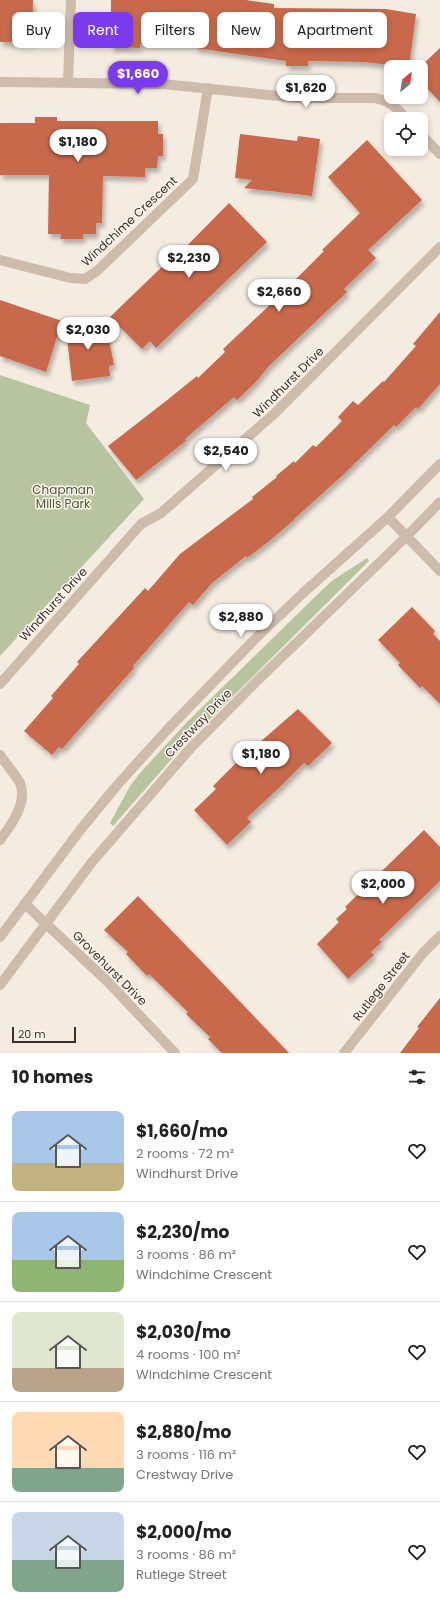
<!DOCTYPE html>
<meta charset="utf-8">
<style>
body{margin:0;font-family:Poppins,sans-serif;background:#f6f6f6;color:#222;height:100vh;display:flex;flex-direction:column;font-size:15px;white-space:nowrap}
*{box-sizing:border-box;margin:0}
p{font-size:13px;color:#767676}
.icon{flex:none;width:22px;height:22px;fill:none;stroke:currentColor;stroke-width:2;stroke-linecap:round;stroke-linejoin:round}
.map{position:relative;height:1053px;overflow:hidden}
.sheet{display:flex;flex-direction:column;background:#fff;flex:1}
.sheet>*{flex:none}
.top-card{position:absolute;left:12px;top:12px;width:416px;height:36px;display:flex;gap:8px}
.needle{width:26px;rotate:29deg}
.fabs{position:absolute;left:384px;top:60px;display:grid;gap:8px}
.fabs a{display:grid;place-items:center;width:44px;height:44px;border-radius:8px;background:#fff;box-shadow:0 2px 6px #0003;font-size:20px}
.scale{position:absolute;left:12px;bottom:10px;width:64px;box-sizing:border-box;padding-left:4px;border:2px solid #3b302b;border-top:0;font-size:11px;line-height:14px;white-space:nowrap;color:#3b302b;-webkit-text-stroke:3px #fbf5ee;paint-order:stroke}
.price{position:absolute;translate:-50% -34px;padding:0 9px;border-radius:14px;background:#fff;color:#222;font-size:13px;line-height:26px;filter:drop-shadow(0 1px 2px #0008)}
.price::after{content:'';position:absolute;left:50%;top:24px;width:12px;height:9px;margin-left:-6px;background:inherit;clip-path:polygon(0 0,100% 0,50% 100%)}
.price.active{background:#7c3aed;color:#fff}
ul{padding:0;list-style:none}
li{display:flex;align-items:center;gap:12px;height:100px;padding:0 12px}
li+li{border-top:1px solid #e0e0e0}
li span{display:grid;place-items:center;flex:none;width:112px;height:80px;border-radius:8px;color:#555}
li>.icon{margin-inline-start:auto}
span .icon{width:48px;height:48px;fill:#fffc;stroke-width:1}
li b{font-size:17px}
h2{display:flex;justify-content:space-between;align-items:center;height:48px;padding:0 12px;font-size:17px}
.tag{padding:0 14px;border-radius:8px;background:#fff;box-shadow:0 2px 6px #0003;font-size:14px;line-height:36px}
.tag.active{background:#7c3aed;color:#fff}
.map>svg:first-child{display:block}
.green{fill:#b8c4a0}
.building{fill:#c8694b;filter:url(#shadow)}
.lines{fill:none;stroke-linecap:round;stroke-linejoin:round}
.minor{stroke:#cdbbac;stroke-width:10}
.labels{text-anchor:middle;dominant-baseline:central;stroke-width:3;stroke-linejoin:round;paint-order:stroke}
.street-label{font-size:12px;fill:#3b302b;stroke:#fbf5ee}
.park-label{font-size:12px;fill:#4a5a2e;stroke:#fbf5ee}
</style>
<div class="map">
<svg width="440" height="1053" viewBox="0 0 440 1053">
<defs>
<filter id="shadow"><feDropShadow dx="2.5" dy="4.5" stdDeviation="2" flood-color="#0004"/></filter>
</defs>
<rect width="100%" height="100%" fill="#f4ebe1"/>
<path class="green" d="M 0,375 L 90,405 L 86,423 L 144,499 L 0,656 Z
M 367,558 L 369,561 L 183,746 L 113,826 L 110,823 L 130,786 L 140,773 L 188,721 L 320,592 L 333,580 Z"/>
<path class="building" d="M 0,0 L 33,0 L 32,43 L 0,42 Z
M 111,0 L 246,0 L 274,4 L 274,8 L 386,9 L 416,14 L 409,67 L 363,62 L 308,61 L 308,66 L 286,66 L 286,61 L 196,48 L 196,44 L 140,44 L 140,48 L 111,47 Z
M 440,48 L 440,102 L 421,82 L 421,66 Z
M 35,117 L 57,117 L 57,121 L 158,121 L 158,134 L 163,134 L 163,156 L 158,156 L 157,168 L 145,168 L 145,177 L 103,176 L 102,223 L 96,223 L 96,234 L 83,234 L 83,239 L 60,239 L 61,234 L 48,234 L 49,175 L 0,175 L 0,123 L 35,123 Z
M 240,134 L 297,141 L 298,136 L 320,139 L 312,196 L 244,188 L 252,180 L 235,178 Z
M 367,140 L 422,200 L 368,250 L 376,258 L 344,289 L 347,292 L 269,366 L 254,384 L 237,400 L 234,397 L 185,439 L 186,441 L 136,480 L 108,446 L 166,401 L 197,376 L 198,378 L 225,352 L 223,349 L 274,301 L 324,251 L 322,250 L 360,213 L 328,177 Z
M 229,203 L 267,242 L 156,348 L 150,341 L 142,349 L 110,317 L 169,260 L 171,262 Z
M 0,300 L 62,321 L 46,372 L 0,356 Z
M 440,312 L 440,384 L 418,409 L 416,407 L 396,427 L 394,425 L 342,476 L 294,519 L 294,520 L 268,542 L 247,558 L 246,556 L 212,583 L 193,605 L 189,602 L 133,666 L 134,668 L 62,749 L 59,747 L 52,755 L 24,731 L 53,698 L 51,696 L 79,664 L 77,662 L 145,588 L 148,591 L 180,554 L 253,499 L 252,497 L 277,477 L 276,476 L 294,461 L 295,463 L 313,445 L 316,447 L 342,421 L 338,417 L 353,401 L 358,405 L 383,381 L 384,382 L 416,346 L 413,344 Z
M 87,318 L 88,337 L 105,320 L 114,365 L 109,366 L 110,376 L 72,381 L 65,321 Z
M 412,607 L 435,631 L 433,634 L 440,641 L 440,704 L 422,686 L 420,688 L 398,665 L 400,663 L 378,640 Z
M 298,709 L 332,743 L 308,766 L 304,763 L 283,784 L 247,818 L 251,822 L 227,845 L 194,810 L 216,789 L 213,786 L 237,762 Z
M 424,830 L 440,847 L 440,881 L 379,940 L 382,942 L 371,952 L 374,955 L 348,979 L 317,944 L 339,922 L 336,919 L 347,909 L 345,907 Z
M 138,896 L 204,964 L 289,1053 L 222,1053 L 208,1039 L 210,1037 L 186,1014 L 188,1012 L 149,974 L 147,976 L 126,954 L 128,952 L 104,930 Z
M 440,998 L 440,1053 L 400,1053 L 419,1028 L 417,1027 Z"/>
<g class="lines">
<path class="minor" d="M 0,82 L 163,84 L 298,98 L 375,98 C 391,101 396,108 407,119
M 68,82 L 71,0
M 421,134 L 440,154
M 0,260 L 71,278 L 85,279 L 97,271 L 193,179 L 208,88
M 388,517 L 440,571
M 0,684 L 141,524 L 161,513 L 274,414 L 440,247
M 0,755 C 6,764 15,774 20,783 C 28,803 11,825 0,840
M 25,904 L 108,982 L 175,1053
M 0,937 L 81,829 L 119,783 L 167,730 L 256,638 L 302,594 L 388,517 L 440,464
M 0,985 L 92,862 L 188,751 L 255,683 L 407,536 L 440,502
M 344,1053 L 423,953 L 440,936"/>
</g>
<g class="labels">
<g class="street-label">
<text transform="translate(129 221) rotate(-43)">Windchime Crescent</text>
<text transform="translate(288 382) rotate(-45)">Windhurst Drive</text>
<text transform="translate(53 604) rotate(-48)">Windhurst Drive</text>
<text transform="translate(198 723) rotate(-46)">Crestway Drive</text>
<text transform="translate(110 968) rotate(45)">Grovehurst Drive</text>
<text transform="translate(381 986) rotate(-52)">Rutlege Street</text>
</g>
<g class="park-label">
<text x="63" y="489">Chapman<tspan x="63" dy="14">Mills Park</tspan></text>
</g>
</g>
</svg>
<div class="fabs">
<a><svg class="needle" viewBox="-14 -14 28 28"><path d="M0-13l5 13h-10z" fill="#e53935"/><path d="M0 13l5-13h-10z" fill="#767676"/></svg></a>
<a><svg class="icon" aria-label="locate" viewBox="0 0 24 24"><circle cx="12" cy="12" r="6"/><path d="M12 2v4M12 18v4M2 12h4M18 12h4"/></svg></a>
</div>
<div class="scale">20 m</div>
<b class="price active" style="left:138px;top:95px">$1,660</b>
<b class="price" style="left:306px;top:109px">$1,620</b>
<b class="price" style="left:78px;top:163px">$1,180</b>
<b class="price" style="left:189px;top:279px">$2,230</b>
<b class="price" style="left:279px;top:313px">$2,660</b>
<b class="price" style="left:88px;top:351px">$2,030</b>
<b class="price" style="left:226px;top:472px">$2,540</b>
<b class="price" style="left:241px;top:638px">$2,880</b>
<b class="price" style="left:261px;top:775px">$1,180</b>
<b class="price" style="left:383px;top:905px">$2,000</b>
<div class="top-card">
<a class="tag">Buy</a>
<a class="tag active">Rent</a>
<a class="tag">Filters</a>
<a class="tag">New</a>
<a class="tag">Apartment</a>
</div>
</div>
<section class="sheet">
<h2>10 homes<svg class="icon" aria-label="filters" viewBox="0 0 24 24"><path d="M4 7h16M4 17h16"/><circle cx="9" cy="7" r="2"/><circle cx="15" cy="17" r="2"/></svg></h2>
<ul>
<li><span style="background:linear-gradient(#a9c7e8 65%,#c2b280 0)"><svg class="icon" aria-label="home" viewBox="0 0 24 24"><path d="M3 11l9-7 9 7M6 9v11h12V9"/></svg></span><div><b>$1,660/mo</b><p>2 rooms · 72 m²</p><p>Windhurst Drive</p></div><svg class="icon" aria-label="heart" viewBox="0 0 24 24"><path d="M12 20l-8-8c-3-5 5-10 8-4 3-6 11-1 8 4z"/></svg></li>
<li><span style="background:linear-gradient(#a9c7e8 60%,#8fb573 0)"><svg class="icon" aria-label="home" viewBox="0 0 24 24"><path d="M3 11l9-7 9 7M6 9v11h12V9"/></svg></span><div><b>$2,230/mo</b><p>3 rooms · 86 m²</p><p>Windchime Crescent</p></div><svg class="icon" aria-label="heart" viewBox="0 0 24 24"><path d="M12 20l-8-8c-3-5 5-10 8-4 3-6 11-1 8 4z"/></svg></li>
<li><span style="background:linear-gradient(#dfe7d0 70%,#b9a48a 0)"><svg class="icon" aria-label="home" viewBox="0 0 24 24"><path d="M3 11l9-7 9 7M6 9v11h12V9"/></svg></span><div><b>$2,030/mo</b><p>4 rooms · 100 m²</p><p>Windchime Crescent</p></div><svg class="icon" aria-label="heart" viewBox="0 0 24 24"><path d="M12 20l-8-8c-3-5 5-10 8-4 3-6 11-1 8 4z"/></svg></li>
<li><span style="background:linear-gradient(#ffd9b3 70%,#7fa58c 0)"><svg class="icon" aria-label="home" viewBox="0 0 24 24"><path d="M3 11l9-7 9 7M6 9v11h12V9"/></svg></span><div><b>$2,880/mo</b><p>3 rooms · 116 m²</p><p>Crestway Drive</p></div><svg class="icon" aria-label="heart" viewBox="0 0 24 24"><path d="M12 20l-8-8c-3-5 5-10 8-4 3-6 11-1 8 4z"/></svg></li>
<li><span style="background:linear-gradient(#c9d6e8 60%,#7fa58c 0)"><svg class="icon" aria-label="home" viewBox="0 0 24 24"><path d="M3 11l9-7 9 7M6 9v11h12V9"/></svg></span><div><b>$2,000/mo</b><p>3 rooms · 86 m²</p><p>Rutlege Street</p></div><svg class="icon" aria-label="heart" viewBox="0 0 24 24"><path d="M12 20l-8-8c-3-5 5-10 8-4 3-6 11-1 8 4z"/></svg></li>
</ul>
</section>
